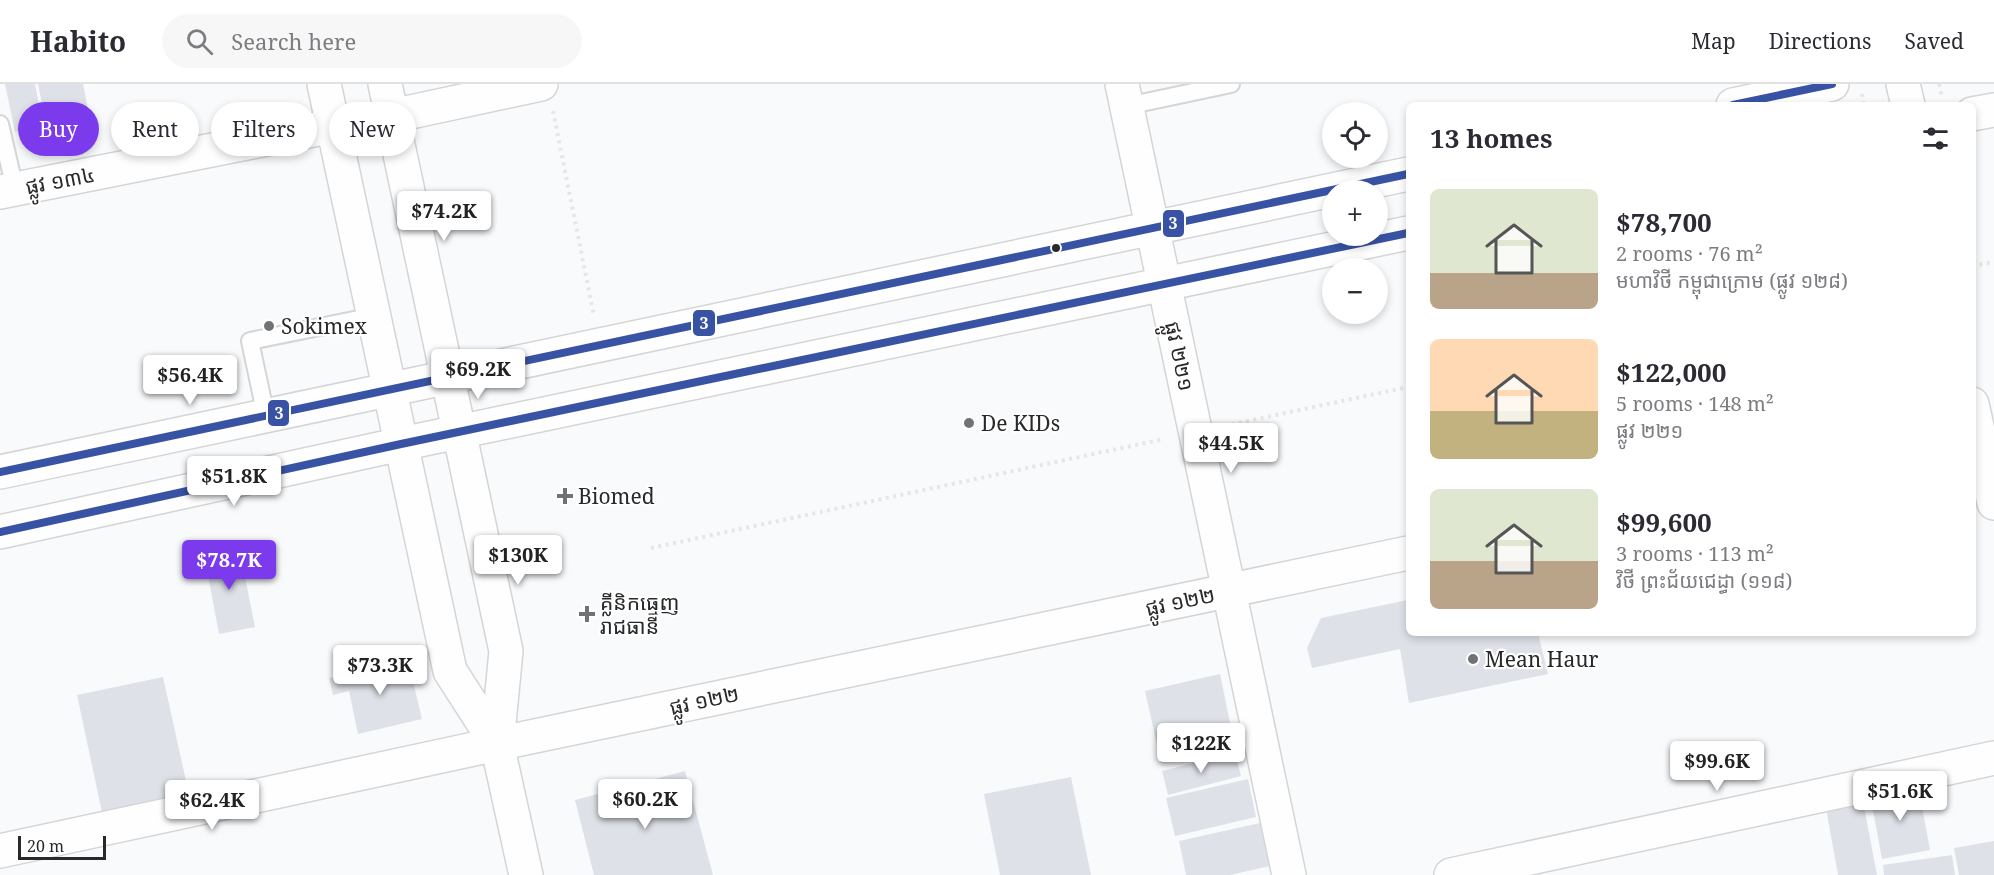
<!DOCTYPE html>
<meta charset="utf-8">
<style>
body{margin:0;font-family:"Noto Serif","Noto Sans Khmer",serif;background:#f7f7f7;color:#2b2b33;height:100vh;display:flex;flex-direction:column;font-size:22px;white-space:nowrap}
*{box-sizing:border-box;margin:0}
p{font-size:20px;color:#7c7c81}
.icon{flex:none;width:33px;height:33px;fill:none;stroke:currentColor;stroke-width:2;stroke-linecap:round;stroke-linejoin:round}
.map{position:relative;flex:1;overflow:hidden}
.drawer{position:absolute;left:1406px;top:18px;width:570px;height:534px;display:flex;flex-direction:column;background:#fff;border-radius:9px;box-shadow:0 3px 9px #0003}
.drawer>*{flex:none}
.banner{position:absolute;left:18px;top:18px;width:570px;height:54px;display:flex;gap:12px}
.controls{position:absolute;left:1322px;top:18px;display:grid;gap:12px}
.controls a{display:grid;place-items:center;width:66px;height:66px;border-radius:50%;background:#fff;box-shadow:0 3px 9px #0003;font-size:30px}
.scale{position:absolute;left:18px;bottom:15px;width:88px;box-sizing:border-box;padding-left:6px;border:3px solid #28292b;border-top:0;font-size:16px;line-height:21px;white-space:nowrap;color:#28292b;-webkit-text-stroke:4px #fff;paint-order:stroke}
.price{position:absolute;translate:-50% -51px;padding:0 14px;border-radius:6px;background:#fff;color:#222;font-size:20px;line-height:39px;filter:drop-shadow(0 2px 3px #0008)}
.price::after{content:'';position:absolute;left:50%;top:36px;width:18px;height:14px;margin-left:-9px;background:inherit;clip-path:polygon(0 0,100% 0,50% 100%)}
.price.active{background:#7c3aed;color:#fff}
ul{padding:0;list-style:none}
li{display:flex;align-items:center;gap:18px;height:150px;padding:0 24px}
li span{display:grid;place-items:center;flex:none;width:168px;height:120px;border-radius:9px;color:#555}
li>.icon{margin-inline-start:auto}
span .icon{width:72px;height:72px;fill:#fffc;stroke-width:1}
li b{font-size:26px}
h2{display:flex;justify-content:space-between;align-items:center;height:72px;padding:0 24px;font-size:26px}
.pill{padding:0 21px;border-radius:27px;background:#fff;box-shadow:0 3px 9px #0003;font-size:21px;line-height:54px}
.pill.active{background:#7c3aed;color:#fff}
header{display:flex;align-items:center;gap:36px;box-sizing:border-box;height:84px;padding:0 30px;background:#fff;border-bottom:2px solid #e1e1e2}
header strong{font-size:28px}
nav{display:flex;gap:33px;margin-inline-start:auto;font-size:21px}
.search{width:420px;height:54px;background:#f7f7f7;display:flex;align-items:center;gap:15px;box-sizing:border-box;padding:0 21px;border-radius:33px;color:#7c7c81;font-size:22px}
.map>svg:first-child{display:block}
.building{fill:#dee2e8}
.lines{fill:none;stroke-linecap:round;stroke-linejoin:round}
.lane-casing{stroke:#d3d5d6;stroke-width:20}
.street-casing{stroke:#d3d5d6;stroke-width:36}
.secondary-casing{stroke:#d3d5d6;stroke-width:36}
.path{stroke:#e5e6e6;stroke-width:4;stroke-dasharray:3 4.5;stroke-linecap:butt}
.lane{stroke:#fefeff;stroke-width:16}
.street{stroke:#fefeff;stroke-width:33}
.secondary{stroke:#fefeff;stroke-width:33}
.bus-1-casing{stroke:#fff;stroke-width:12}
.bus-1{stroke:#3853a4;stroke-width:8}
.bus-dot{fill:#28292b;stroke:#fff;stroke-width:2}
.poi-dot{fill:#717274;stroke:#fff;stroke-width:2}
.labels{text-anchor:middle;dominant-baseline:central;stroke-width:4.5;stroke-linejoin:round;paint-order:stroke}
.street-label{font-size:21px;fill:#28292b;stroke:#fff}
.poi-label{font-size:21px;fill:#28292b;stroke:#fff;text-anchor:start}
.line-badge{stroke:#fff;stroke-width:2}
.badge-label{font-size:16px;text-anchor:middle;font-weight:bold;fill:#fff}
</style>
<header>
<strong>Habito</strong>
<div class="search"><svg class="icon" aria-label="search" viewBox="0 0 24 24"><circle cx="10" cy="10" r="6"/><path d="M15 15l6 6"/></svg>Search here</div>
<nav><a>Map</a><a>Directions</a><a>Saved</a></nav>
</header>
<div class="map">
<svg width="1994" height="791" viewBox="0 0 1994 791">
<rect width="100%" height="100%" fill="#f8fafc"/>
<path class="building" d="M 5,0 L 35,0 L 43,42 L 15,48 Z
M 38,0 L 83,0 L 91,40 L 48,49 Z
M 239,463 L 255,543 L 219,550 L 204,470 Z
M 1408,516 L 1408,549 L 1538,549 L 1548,590 L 1409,619 L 1400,565 L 1312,584 L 1307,564 L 1321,534 Z
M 408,576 L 422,635 L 358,650 L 349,607 L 333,611 L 329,594 Z
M 1220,590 L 1235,663 L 1161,679 L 1145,607 Z
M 163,593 L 190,715 L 103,733 L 77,611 Z
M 1235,669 L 1241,692 L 1168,711 L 1162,687 Z
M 685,687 L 713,791 L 594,791 L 575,716 Z
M 1071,693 L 1091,791 L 1000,791 L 984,710 Z
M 1248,695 L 1256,733 L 1175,752 L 1166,714 Z
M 1918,701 L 1930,766 L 1882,775 L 1870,710 Z
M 1862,712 L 1877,791 L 1838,791 L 1825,719 Z
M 1260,739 L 1270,782 L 1230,791 L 1186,791 L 1179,757 Z
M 1994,757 L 1994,791 L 1959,791 L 1954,764 Z
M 1952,771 L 1955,791 L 1884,791 L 1883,781 Z"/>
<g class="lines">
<g class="lane-casing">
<path id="lane" d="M 1127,22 L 1231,0
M 0,40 L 15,105
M 266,332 L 250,257 L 374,232"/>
</g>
<g class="street-casing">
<path id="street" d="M 1122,0 L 1289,791
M 1903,0 L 1908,21
M 392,32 L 541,0
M 0,108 L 333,42
M 1972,320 L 1994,419
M 0,767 L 497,660 L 1408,469
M 1451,791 L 1994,674"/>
</g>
<g class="secondary-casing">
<path id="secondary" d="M 324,0 L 450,587 L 497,660
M 385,0 L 506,567 L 497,660 L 526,791
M 1733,21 L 1832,0
M 1972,30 L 1994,26
M 0,388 L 1408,90
M 0,448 L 401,360 L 1408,149"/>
</g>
<path class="path" d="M 1939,0 L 1942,14
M 1862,10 L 1864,21
M 553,27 L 594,232
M 1972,182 L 1994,178
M 1224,342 L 1408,303
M 651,464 L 1164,355"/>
<use href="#lane" class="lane"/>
<use href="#street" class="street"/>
<use href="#secondary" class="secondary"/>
<g class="bus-1-casing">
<path id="bus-1" d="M 1733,21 L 1832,0
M 0,388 L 1408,90
M 0,448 L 401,360 L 1408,149"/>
</g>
<use href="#bus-1" class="bus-1"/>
</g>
<circle class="bus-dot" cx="1056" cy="164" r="5"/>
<g class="poi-dot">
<circle cx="269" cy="242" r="6"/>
<circle cx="969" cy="339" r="6"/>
<path d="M562 403h6v6h6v6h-6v6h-6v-6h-6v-6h6z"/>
<path d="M584 521h6v6h6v6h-6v6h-6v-6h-6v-6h6z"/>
<circle cx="1473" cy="575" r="6"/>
</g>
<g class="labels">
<g class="street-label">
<text transform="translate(60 96) rotate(-11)">ផ្លូវ ១៣៤</text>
<text transform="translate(1180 272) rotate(78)">ផ្លូវ ២២១</text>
<text transform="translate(1180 517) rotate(-12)">ផ្លូវ ១២២</text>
<text transform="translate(704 616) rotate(-12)">ផ្លូវ ១២២</text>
</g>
<g class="poi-label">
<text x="281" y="242">Sokimex</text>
<text x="981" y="339">De KIDs</text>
<text x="578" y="412">Biomed</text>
<text x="600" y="518">គ្លីនិកធ្មេញ<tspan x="600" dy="24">រាជធានី</tspan></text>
<text x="1485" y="575">Mean Haur</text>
</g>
</g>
<g class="line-badge">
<rect x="1162" y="125" width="23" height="29" rx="6" fill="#3853a4"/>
<rect x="692" y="225" width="24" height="28" rx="6" fill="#3853a4"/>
<rect x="267" y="315" width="23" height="28" rx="6" fill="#3853a4"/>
</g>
<g class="badge-label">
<text x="1173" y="145">3</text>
<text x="704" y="245">3</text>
<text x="279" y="335">3</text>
</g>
</svg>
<div class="controls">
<a><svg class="icon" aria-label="locate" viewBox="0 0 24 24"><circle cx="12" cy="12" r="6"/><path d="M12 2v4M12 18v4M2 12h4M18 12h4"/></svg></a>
<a>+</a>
<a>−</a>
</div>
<div class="scale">20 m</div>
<b class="price" style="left:444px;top:158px">$74.2K</b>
<b class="price" style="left:478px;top:316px">$69.2K</b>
<b class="price" style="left:190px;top:322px">$56.4K</b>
<b class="price" style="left:1231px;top:390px">$44.5K</b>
<b class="price" style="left:234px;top:423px">$51.8K</b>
<b class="price" style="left:518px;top:502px">$130K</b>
<b class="price active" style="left:229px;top:507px">$78.7K</b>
<b class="price" style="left:380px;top:612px">$73.3K</b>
<b class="price" style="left:1201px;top:690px">$122K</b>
<b class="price" style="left:1717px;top:708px">$99.6K</b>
<b class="price" style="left:1900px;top:738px">$51.6K</b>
<b class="price" style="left:645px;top:746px">$60.2K</b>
<b class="price" style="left:212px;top:747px">$62.4K</b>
<div class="banner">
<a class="pill active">Buy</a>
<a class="pill">Rent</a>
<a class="pill">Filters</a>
<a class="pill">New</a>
</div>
<section class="drawer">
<h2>13 homes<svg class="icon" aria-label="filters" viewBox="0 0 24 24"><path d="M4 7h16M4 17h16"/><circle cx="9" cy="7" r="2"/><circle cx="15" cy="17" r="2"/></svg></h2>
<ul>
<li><span style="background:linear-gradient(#dfe7d0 70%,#b9a48a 0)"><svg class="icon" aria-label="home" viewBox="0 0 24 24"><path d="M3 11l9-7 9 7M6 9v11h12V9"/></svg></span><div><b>$78,700</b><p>2 rooms · 76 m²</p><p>មហាវិថី កម្ពុជាក្រោម (ផ្លូវ ១២៨)</p></div></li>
<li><span style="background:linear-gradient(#ffd9b3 60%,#c2b280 0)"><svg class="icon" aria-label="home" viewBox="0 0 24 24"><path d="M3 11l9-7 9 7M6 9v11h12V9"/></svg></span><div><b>$122,000</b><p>5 rooms · 148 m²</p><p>ផ្លូវ ២២១</p></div></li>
<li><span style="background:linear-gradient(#dfe7d0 60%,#b9a48a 0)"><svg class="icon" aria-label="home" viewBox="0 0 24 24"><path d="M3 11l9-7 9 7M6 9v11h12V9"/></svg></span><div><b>$99,600</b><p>3 rooms · 113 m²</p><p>វិថី ព្រះជ័យជេដ្ធា (១១៨)</p></div></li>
</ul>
</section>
</div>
